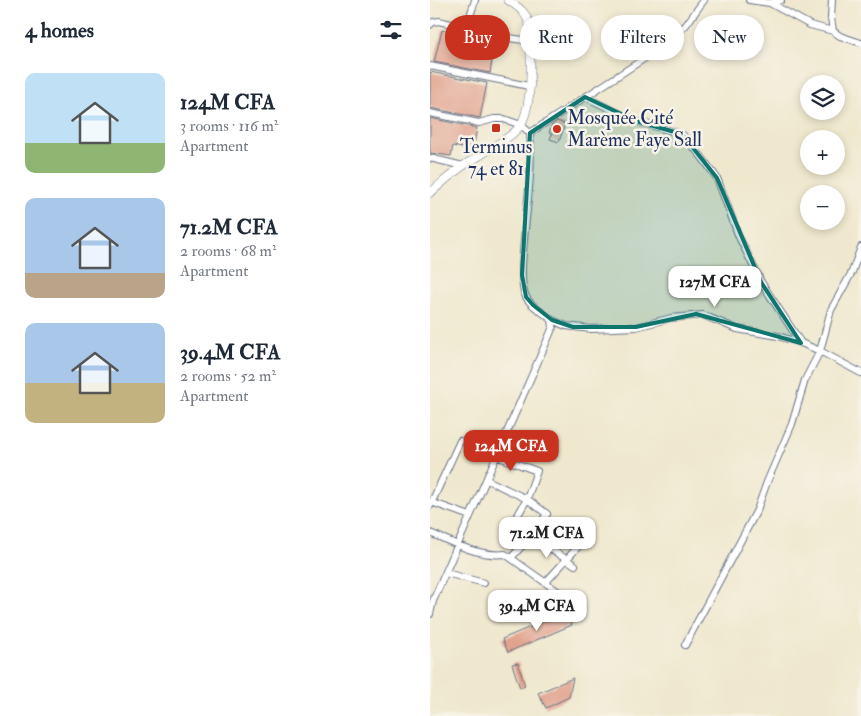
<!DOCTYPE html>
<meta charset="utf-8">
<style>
body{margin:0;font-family:"IM FELL Double Pica",serif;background:#f2f2f3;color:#1f2937;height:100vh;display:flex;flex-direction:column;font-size:19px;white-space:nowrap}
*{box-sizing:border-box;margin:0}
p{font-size:16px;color:#747a83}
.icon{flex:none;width:28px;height:28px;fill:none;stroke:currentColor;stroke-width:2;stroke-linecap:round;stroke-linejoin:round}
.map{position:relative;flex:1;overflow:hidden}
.drawer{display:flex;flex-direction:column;background:#fff;width:430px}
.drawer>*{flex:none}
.guide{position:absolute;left:15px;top:15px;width:340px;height:45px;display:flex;gap:10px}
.fabs{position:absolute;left:370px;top:75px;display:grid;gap:10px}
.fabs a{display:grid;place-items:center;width:45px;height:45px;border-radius:50%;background:#fff;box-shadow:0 2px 8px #0003;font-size:25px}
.price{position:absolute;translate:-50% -42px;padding:0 11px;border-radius:10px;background:#fff;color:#222;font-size:16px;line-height:32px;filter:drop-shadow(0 1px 2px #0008)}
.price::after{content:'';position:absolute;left:50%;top:30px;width:15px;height:11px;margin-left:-8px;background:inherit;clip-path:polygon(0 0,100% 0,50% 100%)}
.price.active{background:#c8321e;color:#fff}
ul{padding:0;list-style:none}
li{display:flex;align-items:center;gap:15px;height:125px;padding:0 25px}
li span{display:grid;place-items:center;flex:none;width:140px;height:100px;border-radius:10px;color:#555}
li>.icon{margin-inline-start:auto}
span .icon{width:60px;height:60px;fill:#fffc;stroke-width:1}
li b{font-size:21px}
h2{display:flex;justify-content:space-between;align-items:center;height:60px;padding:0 25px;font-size:21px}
.pill{padding:0 18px;border-radius:22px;background:#fff;box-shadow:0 2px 8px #0003;font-size:18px;line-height:45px}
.pill.active{background:#c8321e;color:#fff}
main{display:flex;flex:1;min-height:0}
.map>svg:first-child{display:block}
.building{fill:#e1a18c}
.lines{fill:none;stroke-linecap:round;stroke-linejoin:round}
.minor-casing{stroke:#657085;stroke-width:8}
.tertiary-casing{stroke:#657085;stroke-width:9}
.minor{stroke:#fff;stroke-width:6}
.tertiary{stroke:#fff;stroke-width:8}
.marked{fill:#0f766e;fill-opacity:0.2;stroke:#0f766e;stroke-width:4;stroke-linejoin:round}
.poi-dot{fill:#c8321e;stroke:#f7f3e8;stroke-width:2}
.labels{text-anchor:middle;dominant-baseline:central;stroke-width:5;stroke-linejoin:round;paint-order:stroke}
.poi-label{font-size:19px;fill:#1b2f5e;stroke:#f7f3e8;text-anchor:start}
</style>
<main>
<section class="drawer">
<h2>4 homes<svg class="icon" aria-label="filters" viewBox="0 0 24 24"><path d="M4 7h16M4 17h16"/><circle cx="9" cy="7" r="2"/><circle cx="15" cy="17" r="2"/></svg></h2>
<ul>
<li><span style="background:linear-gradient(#bfe0f5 70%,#8fb573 0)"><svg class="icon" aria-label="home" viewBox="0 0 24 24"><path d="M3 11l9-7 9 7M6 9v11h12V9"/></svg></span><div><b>124M CFA</b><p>3 rooms · 116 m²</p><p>Apartment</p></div></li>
<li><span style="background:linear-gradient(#a9c7e8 75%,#b9a48a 0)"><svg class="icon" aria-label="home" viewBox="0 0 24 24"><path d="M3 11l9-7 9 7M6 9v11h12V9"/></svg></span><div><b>71.2M CFA</b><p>2 rooms · 68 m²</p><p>Apartment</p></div></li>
<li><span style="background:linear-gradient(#a9c7e8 60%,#c2b280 0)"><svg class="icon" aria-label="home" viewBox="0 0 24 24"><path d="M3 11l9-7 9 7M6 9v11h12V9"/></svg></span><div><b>39.4M CFA</b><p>2 rooms · 52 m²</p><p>Apartment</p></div></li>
</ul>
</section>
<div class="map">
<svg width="431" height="716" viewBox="0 0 431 716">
<rect width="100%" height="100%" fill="#f7f3e8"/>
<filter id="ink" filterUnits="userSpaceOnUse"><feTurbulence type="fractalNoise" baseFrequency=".02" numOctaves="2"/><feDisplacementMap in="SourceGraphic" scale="10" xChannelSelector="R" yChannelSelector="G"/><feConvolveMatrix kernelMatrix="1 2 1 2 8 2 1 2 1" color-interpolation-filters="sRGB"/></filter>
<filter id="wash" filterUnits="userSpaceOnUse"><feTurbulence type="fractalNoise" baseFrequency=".0096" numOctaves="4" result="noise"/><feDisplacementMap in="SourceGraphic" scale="20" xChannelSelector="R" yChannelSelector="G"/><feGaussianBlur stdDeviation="1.12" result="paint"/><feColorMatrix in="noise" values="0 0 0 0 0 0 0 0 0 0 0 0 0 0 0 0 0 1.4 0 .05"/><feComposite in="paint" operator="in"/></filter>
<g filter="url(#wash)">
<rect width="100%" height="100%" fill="#efe8ce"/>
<g id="blocks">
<path class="building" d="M 12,30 L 65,43 L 60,73 L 4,62 Z
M 0,72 L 57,83 L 50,118 L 0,108 Z
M 0,118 L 47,128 L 43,150 L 23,146 L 21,156 L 0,153 Z
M 127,121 L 135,124 L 129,142 L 120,139 L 122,134 L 119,133 L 122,125 Z
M 136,612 L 142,625 L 78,652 L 72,639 Z
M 88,663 L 95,686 L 90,688 L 82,664 Z
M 143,678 L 139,697 L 116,708 L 108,693 Z"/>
</g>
</g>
<g filter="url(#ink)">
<use href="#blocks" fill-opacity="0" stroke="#657085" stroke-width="1"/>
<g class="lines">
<g class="minor-casing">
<path id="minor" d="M 319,0 L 340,3 L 351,0
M 402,0 L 401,18 L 403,31
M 340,3 L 380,25 L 403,31 L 410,36 L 431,43
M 0,25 L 3,22 L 9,21 L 72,37 L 100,41
M 36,29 L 45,0
M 0,66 L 99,86
M 155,97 L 206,121 L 252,134 L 271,156 L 287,178 L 309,237 L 331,282 L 371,343
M 0,113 L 49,123 L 64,119 L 74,119 L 91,125 L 100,133 C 103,168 97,204 94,240 C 93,256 89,283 96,297 C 101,307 114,312 122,320 L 123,327 L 3,601 L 0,614
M 100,133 L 229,49 L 256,25 L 274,0
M 0,158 L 33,166
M 122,320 L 136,326 L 161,329 L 206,327 L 241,318 L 273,315 L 307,329 L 348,336 L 371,343 L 390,351 L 431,373
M 66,456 L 107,471 L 97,499 L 79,531 L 92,545
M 57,480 L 97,499 L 117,514 L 101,536 L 81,558
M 1,502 L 40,516
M 0,506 L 30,441
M 0,533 C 25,543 47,557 75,554 L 140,600
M 101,536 L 145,565
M 16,573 L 54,583
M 116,582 L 155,539
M 255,645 L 327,510 L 337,482 L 362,424 L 375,380 L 390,351 L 401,310 L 422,272 L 431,247"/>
</g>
<g class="tertiary-casing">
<path id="tertiary" d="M 0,193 C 11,184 21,174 33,166 C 47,156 85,137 92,123 C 104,96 100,56 100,27 C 97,13 90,8 78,0"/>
</g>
<use href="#minor" class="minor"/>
<use href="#tertiary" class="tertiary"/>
</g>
</g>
<path class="marked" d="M 155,97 L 206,121 L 252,134 L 287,178 L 331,282 L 371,343 L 266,314 L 206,327 L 143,327 L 122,320 L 103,305 L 96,297 L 92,275 L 100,133 Z"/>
<g class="poi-dot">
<rect x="61" y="123" width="10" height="10" rx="2.5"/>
<circle cx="127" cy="129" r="5"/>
</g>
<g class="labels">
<g class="poi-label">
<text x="137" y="118">Mosquée Cité<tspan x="137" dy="22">Marème Faye Sall</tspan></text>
<text x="66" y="147" text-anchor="middle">Terminus<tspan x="66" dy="22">74 et 81</tspan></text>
</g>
</g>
</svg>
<div class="fabs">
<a><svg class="icon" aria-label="layers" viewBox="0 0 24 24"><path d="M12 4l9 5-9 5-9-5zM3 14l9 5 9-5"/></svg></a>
<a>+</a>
<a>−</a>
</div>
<b class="price" style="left:285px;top:308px">127M CFA</b>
<b class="price active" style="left:81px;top:472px">124M CFA</b>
<b class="price" style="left:117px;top:559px">71.2M CFA</b>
<b class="price" style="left:107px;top:632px">39.4M CFA</b>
<div class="guide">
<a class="pill active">Buy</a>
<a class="pill">Rent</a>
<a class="pill">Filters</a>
<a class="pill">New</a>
</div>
</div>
</main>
